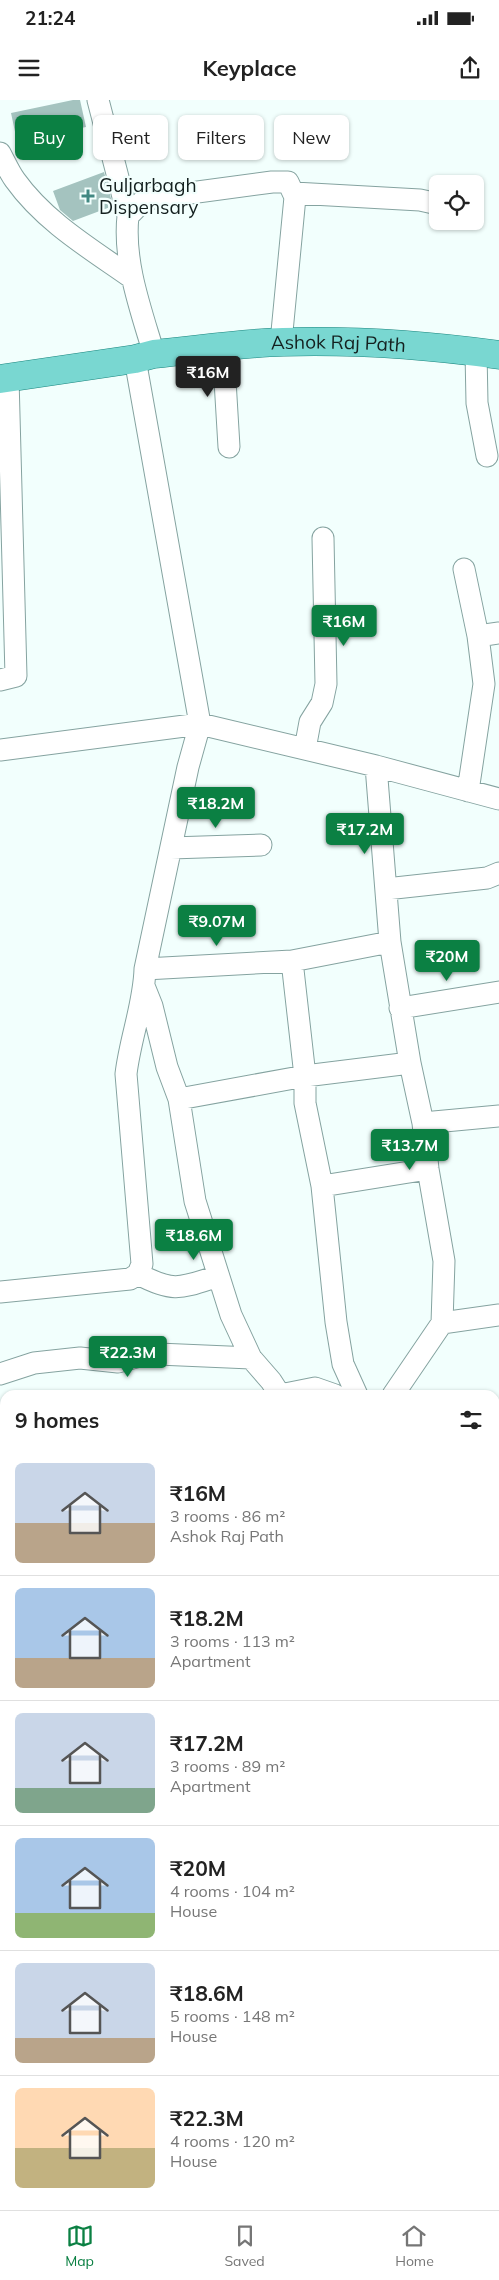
<!DOCTYPE html>
<meta charset="utf-8">
<style>
body{margin:0;font-family:Mulish,sans-serif;background:#f2f2f2;color:#222;height:100vh;display:flex;flex-direction:column;font-size:19px;white-space:nowrap}
*{box-sizing:border-box;margin:0}
p{font-size:16px;color:#767676}
.icon{flex:none;width:28px;height:28px;fill:none;stroke:currentColor;stroke-width:2;stroke-linecap:round;stroke-linejoin:round}
.map{position:relative;flex:1;overflow:hidden}
.sheet{position:absolute;left:0px;top:1290px;width:500px;height:820px;display:flex;flex-direction:column;background:#fff;border-radius:15px 15px 0 0;box-shadow:0 1px 4px #0004}
.sheet>*{flex:none}
.banner{position:absolute;left:15px;top:15px;width:470px;height:45px;display:flex;gap:10px}
.tools{position:absolute;left:429px;top:75px;display:grid;gap:10px}
.tools a{display:grid;place-items:center;width:55px;height:55px;border-radius:8px;background:#fff;box-shadow:0 1px 4px #0004;font-size:25px}
.price{position:absolute;translate:-50% -42px;padding:0 11px;border-radius:5px;background:#0b8043;color:#fff;font-size:16px;line-height:32px;filter:drop-shadow(0 1px 2px #0008)}
.price::after{content:'';position:absolute;left:50%;top:30px;width:15px;height:11px;margin-left:-8px;background:inherit;clip-path:polygon(0 0,100% 0,50% 100%)}
.price.active{background:#222;color:#fff}
ul{padding:0;list-style:none}
li{display:flex;align-items:center;gap:15px;height:125px;padding:0 15px}
li+li{border-top:1px solid #e0e0e0}
li span{display:grid;place-items:center;flex:none;width:140px;height:100px;border-radius:8px;color:#555}
li>.icon{margin-inline-start:auto}
span .icon{width:60px;height:60px;fill:#fffc;stroke-width:1}
li b{font-size:21px}
h2{display:flex;justify-content:space-between;align-items:center;height:60px;padding:0 15px;font-size:21px}
.tag{padding:0 18px;border-radius:8px;background:#fff;box-shadow:0 1px 4px #0004;font-size:18px;line-height:45px}
.tag.active{background:#0b8043;color:#fff}
.status{display:flex;justify-content:space-between;align-items:center;height:35px;padding:0 25px;background:#fff;direction:ltr}
.status svg{height:14px;fill:currentColor}
header{display:flex;justify-content:space-between;align-items:center;height:65px;padding:0 15px;background:#fff;font-size:22px;font-weight:700}
.tab-bar{display:flex;justify-content:space-around;align-items:center;height:70px;border-top:1px solid #e0e0e0;background:#fff;font-size:14px;color:#767676}
.tab-bar a{display:grid;justify-items:center;gap:2px}
.tab-bar .active{color:#0b8043}
.map>svg:first-child{display:block}
.water{fill:#09c8bd}
.building{fill:#a4c3bf}
.lines{fill:none;stroke-linecap:round;stroke-linejoin:round}
.minor-casing{stroke:#85a3a0;stroke-width:23}
.major-casing{stroke:#1c867f;stroke-width:29}
.minor{stroke:#fff;stroke-width:21}
.major{stroke:#79d7d1;stroke-width:28}
.poi-dot{fill:#418882;stroke:#f2fffd;stroke-width:2}
.labels{text-anchor:middle;dominant-baseline:central;stroke-width:4.5;stroke-linejoin:round;paint-order:stroke}
.poi-label{font-size:19px;fill:#14201f;stroke:#f2fffd;text-anchor:start}
.street-label{font-size:19px;fill:#14201f;stroke:#f2fffd}
</style>
<div class="status"><b>21:24</b><svg viewBox="0 0 49 12"><path d="M0 12V9h3v3zM5 12V6h3v6zM10 12V3h3v9zM15 12V0h3v12zM26 1h20v11H26zM47 4h2v5h-2z"/></svg></div>
<header><svg class="icon" aria-label="menu" viewBox="0 0 24 24"><path d="M4 6h16M4 12h16M4 18h16"/></svg>Keyplace<svg class="icon" aria-label="share" viewBox="0 0 24 24"><path d="M12 15V3M7 8l5-5 5 5M5 13v7h14v-7"/></svg></header>
<div class="map">
<svg width="499" height="2110" viewBox="0 0 499 2110">
<rect width="100%" height="100%" fill="#f2fffd"/>
<path class="water" d="M 499,2027 L 499,2110 L 480,2110 L 476,2105 L 495,2105 L 495,2028 Z"/>
<path class="building" d="M 73,0 L 80,0 L 86,27 L 17,41 L 11,13 Z
M 104,72 L 113,106 L 73,121 L 60,110 L 53,91 Z"/>
<g class="lines">
<g class="minor-casing">
<path id="minor" d="M 98,0 L 128,116
M 0,53 C 5,62 9,72 15,80 C 45,122 91,149 132,178
M 294,93 L 420,100 L 438,104
M 223,247 L 229,347
M 476,252 L 477,303 L 487,356
M 154,254 C 141,210 123,162 128,116 L 142,102 L 153,98 L 272,82 L 288,82 L 295,97 L 281,242
M 464,469 L 478,536 L 484,584 L 468,691
M 478,536 L 499,533
M 0,580 L 16,576 L 8,278
M 305,649 L 310,622 L 322,603 L 326,584 L 323,438
M 0,650 L 200,624 L 376,666 L 499,699
M 376,666 L 390,842 L 410,963 L 423,1023 L 428,1069 L 444,1161 L 442,1223 L 393,1295
M 171,748 L 261,745
M 386,789 L 487,778 L 499,773
M 145,869 L 292,861
M 144,886 L 152,906 L 167,967 L 179,999 L 305,976 L 410,963
M 400,908 L 499,892
M 179,999 L 195,1101 L 231,1215 L 251,1258 L 271,1281 L 280,1295
M 423,1023 L 499,1016
M 322,1086 L 428,1069
M 138,1174 C 174,1193 181,1188 218,1176
M 0,1192 L 130,1179 L 138,1174 L 142,1164 L 126,974 C 130,939 144,904 145,869 L 188,667 L 200,624 L 135,259
M 442,1223 L 499,1215
M 0,1274 L 34,1263 L 80,1258 L 118,1262 L 140,1256 L 158,1254 L 251,1258
M 280,1295 L 315,1288 L 335,1295
M 357,1295 L 343,1264 L 336,1222 L 322,1086 L 305,1003 L 305,976 L 292,861 L 390,842
M 0,1509 L 5,1508
M 495,1560 L 499,1575
M 495,1613 L 499,1613
M 0,1616 L 5,1616
M 0,1950 L 5,1950
M 495,1966 L 499,1966
M 362,2105 L 363,2110"/>
</g>
<g class="major-casing">
<g id="major">
<path id="s1" d="M 0,279 L 135,259 L 154,254 C 197,250 240,243 283,242 C 355,240 427,245 499,255"/>
</g>
</g>
<use href="#minor" class="minor"/>
<use href="#major" class="major"/>
</g>
<path class="poi-dot" d="M85.5 88.5h5v5h5v5h-5v5h-5v-5h-5v-5h5z"/>
<g class="labels">
<g class="poi-label">
<text x="99" y="85">Guljarbagh<tspan x="99" dy="22">Dispensary</tspan></text>
</g>
<g class="street-label">
<text stroke="none"><textPath href="#s1" startOffset="341">Ashok Raj Path</textPath></text>
</g>
</g>
</svg>
<div class="tools">
<a><svg class="icon" aria-label="locate" viewBox="0 0 24 24"><circle cx="12" cy="12" r="6"/><path d="M12 2v4M12 18v4M2 12h4M18 12h4"/></svg></a>
</div>
<b class="price active" style="left:208px;top:298px">₹16M</b>
<b class="price" style="left:344px;top:547px">₹16M</b>
<b class="price" style="left:216px;top:729px">₹18.2M</b>
<b class="price" style="left:365px;top:755px">₹17.2M</b>
<b class="price" style="left:217px;top:847px">₹9.07M</b>
<b class="price" style="left:447px;top:882px">₹20M</b>
<b class="price" style="left:410px;top:1071px">₹13.7M</b>
<b class="price" style="left:194px;top:1161px">₹18.6M</b>
<b class="price" style="left:128px;top:1278px">₹22.3M</b>
<div class="banner">
<a class="tag active">Buy</a>
<a class="tag">Rent</a>
<a class="tag">Filters</a>
<a class="tag">New</a>
</div>
<section class="sheet">
<h2>9 homes<svg class="icon" aria-label="filters" viewBox="0 0 24 24"><path d="M4 7h16M4 17h16"/><circle cx="9" cy="7" r="2"/><circle cx="15" cy="17" r="2"/></svg></h2>
<ul>
<li><span style="background:linear-gradient(#c9d6e8 60%,#b9a48a 0)"><svg class="icon" aria-label="home" viewBox="0 0 24 24"><path d="M3 11l9-7 9 7M6 9v11h12V9"/></svg></span><div><b>₹16M</b><p>3 rooms · 86 m²</p><p>Ashok Raj Path</p></div></li>
<li><span style="background:linear-gradient(#a9c7e8 70%,#b9a48a 0)"><svg class="icon" aria-label="home" viewBox="0 0 24 24"><path d="M3 11l9-7 9 7M6 9v11h12V9"/></svg></span><div><b>₹18.2M</b><p>3 rooms · 113 m²</p><p>Apartment</p></div></li>
<li><span style="background:linear-gradient(#c9d6e8 75%,#7fa58c 0)"><svg class="icon" aria-label="home" viewBox="0 0 24 24"><path d="M3 11l9-7 9 7M6 9v11h12V9"/></svg></span><div><b>₹17.2M</b><p>3 rooms · 89 m²</p><p>Apartment</p></div></li>
<li><span style="background:linear-gradient(#a9c7e8 75%,#8fb573 0)"><svg class="icon" aria-label="home" viewBox="0 0 24 24"><path d="M3 11l9-7 9 7M6 9v11h12V9"/></svg></span><div><b>₹20M</b><p>4 rooms · 104 m²</p><p>House</p></div></li>
<li><span style="background:linear-gradient(#c9d6e8 75%,#b9a48a 0)"><svg class="icon" aria-label="home" viewBox="0 0 24 24"><path d="M3 11l9-7 9 7M6 9v11h12V9"/></svg></span><div><b>₹18.6M</b><p>5 rooms · 148 m²</p><p>House</p></div></li>
<li><span style="background:linear-gradient(#ffd9b3 60%,#c2b280 0)"><svg class="icon" aria-label="home" viewBox="0 0 24 24"><path d="M3 11l9-7 9 7M6 9v11h12V9"/></svg></span><div><b>₹22.3M</b><p>4 rooms · 120 m²</p><p>House</p></div></li>
</ul>
</section>
</div>
<nav class="tab-bar">
<a class="active"><svg class="icon" aria-label="map" viewBox="0 0 24 24"><path d="M3 6l6-2 6 2 6-2v14l-6 2-6-2-6 2zM9 4v14M15 6v14"/></svg>Map</a>
<a><svg class="icon" aria-label="saved" viewBox="0 0 24 24"><path d="M7 4h10v16l-5-4-5 4z"/></svg>Saved</a>
<a><svg class="icon" aria-label="home" viewBox="0 0 24 24"><path d="M3 11l9-7 9 7M6 9v11h12V9"/></svg>Home</a>
</nav>
